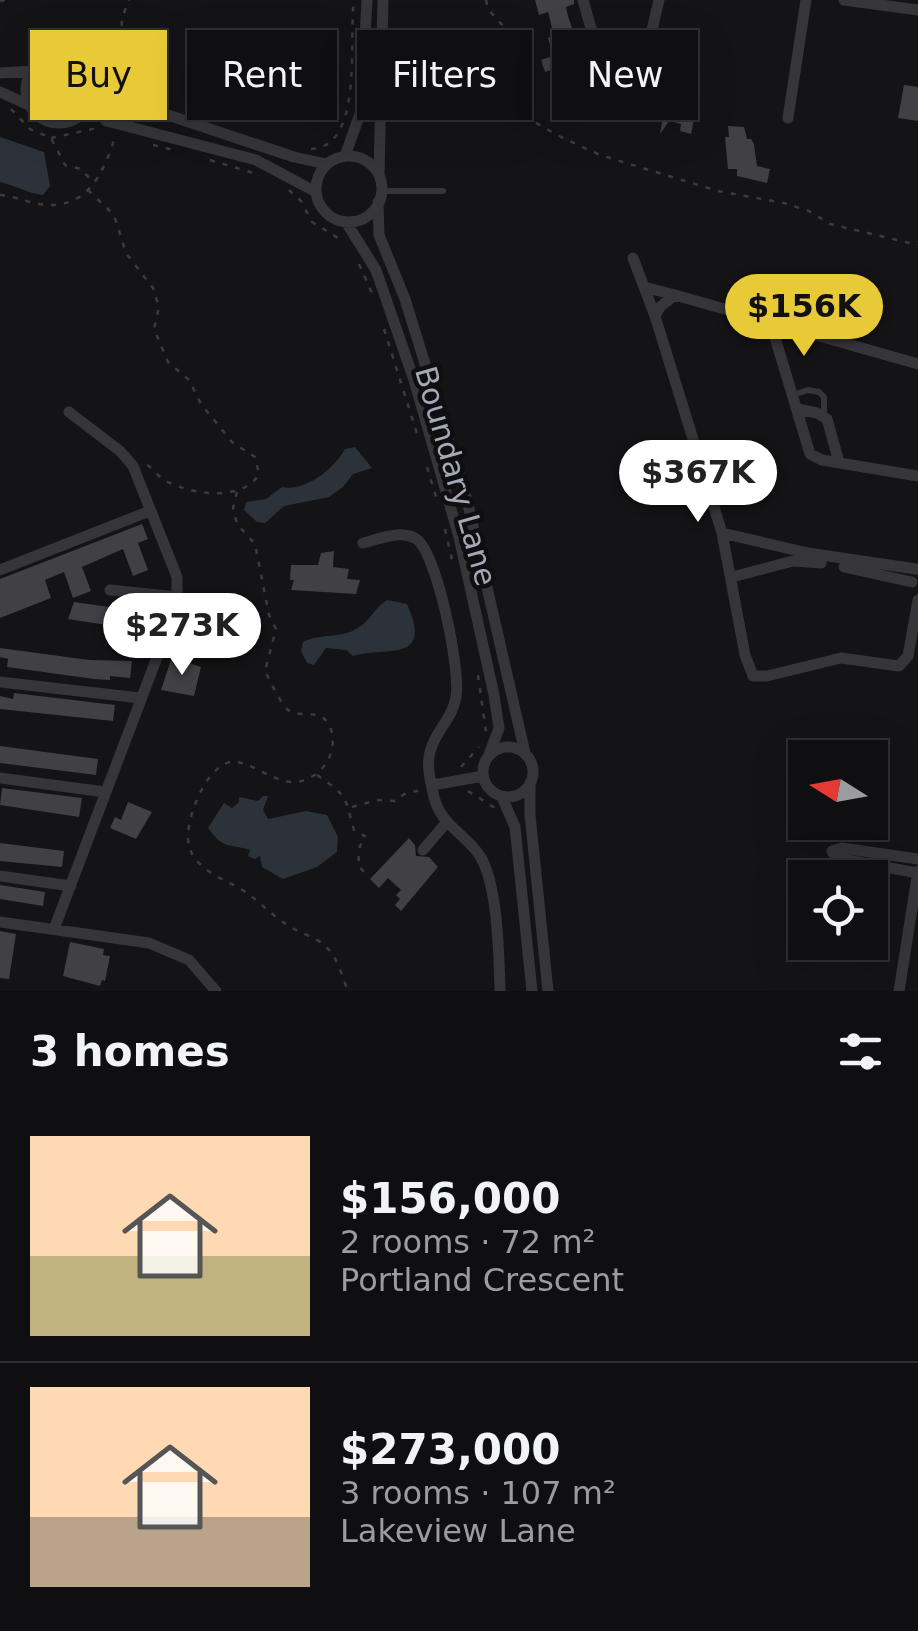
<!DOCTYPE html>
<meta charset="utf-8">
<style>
body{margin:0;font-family:"DejaVu Sans",sans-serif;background:#1d1c1e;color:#f1f3f6;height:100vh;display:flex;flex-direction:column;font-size:38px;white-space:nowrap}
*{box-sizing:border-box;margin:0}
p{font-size:32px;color:#9b9c9f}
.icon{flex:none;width:55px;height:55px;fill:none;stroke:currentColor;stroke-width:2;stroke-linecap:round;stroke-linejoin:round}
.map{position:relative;height:991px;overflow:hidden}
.sheet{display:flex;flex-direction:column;background:#0f0e10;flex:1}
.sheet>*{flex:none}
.top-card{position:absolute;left:30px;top:30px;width:860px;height:90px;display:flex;gap:20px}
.needle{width:65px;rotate:281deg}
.fabs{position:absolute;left:788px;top:740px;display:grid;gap:20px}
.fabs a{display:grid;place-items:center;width:100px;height:100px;border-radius:0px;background:#0f0e10;box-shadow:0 10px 40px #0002,0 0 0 2px #2f2e30;font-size:50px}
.price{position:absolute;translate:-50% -85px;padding:0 22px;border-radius:35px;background:#fff;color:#222;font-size:32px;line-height:65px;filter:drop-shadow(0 2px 5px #0008)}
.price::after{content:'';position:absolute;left:50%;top:60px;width:30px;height:22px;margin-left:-15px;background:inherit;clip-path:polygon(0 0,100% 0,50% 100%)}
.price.current{background:#e8ca38;color:#111}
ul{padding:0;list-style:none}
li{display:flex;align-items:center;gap:30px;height:250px;padding:0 30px}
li+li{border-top:2px solid #2f2e30}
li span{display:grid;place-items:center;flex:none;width:280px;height:200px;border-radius:0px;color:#555}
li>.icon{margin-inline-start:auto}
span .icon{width:120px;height:120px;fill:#fffc;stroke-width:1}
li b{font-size:42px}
h2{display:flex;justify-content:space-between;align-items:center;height:120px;padding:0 30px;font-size:42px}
.chip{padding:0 35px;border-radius:0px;background:#0f0e10;box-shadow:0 10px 40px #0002,0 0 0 2px #2f2e30;font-size:35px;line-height:90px}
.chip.current{background:#e8ca38;color:#111}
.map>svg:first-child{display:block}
.water{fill:#2c323a}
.building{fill:#404045}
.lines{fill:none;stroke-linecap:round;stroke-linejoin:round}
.path{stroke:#3b3b41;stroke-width:2.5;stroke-dasharray:5 8;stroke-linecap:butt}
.service{stroke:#35353a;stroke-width:6}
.minor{stroke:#35353a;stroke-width:11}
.minor-bridge{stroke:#35353a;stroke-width:11}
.labels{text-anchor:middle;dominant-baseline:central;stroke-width:9;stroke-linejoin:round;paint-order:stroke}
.street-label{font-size:30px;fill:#a6a8b5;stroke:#0f0e10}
</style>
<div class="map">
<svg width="918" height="991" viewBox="0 0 918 991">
<rect width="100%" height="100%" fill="#141315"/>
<path class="water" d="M 0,137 L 44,152 L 50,186 L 43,195 C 29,194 15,185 0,182 Z
M 355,447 L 372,468 L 353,474 L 343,487 L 329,497 L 284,506 L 265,523 L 257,522 L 244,510 L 246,502 L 266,499 L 282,487 C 305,492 334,469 345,449 Z
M 387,600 L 407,604 C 434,664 386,646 353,656 L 346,650 L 326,648 L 314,665 L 307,663 L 301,651 L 303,642 C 321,633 341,639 358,628 C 370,621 375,607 387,600 Z
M 263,796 L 268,796 L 263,810 L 268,819 L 306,811 L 327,815 L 338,837 L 337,852 L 317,867 L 283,879 L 262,867 L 260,856 L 255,859 L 248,856 L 250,850 C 227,843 224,850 208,828 L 224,803 L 232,808 L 239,802 L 239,797 L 258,801 Z"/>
<path class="building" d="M 535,0 L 574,0 L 574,4 L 566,7 L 568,16 L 579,49 L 586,47 L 592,66 L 589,67 L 592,76 L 588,77 L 589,81 L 578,84 L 581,92 L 558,99 L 554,86 L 568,82 L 564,66 L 545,72 L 541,60 L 553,56 L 548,38 L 554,36 L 548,12 L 539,15 Z
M 904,85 L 918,87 L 918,121 L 898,118 Z
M 667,103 L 696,109 L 691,134 L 680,131 L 681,124 L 669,121 L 660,134 L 662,122 L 653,120 L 654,112 L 664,115 Z
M 728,126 L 744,127 L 747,139 L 751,139 L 754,144 L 757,166 L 770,169 L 767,183 L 737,176 L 737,169 L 728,169 L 725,137 L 729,137 Z
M 142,524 L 148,539 L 138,543 L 148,570 L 133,576 L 123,549 L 82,567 L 91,591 L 73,598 L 64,572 L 45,580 L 51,598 L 0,618 L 0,579 Z
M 334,551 L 333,567 L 349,569 L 347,579 L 360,580 L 356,594 L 291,590 L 294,580 L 290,580 L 291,565 L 318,565 L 321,553 Z
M 74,602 L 116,608 L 116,605 L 138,608 L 139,602 L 152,604 L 150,618 L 130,615 L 128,626 L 107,622 L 107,625 L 68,619 Z
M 0,648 L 89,660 L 132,661 L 130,678 L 110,676 L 110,680 L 94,679 L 7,667 L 8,659 L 0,657 Z
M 172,657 L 201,667 L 194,696 L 161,690 Z
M 14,693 L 115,705 L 113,721 L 0,709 L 0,696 L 13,699 Z
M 0,746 L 98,759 L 96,775 L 0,763 Z
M 2,788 L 82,798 L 79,817 L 0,805 Z
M 128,802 L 152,812 L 136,839 L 110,828 L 115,817 L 121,820 Z
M 409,838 L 415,845 L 416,856 L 429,857 L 438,867 L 401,911 L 395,905 L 400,899 L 396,895 L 401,890 L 388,878 L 379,888 L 370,879 Z
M 0,843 L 64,851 L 62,867 L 0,861 Z
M 0,885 L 45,892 L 43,906 L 0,899 Z
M 0,931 L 16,934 L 9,979 L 0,978 Z
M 70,942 L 104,949 L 103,955 L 110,956 L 105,981 L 102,980 L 100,986 L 63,976 Z"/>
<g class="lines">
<path class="path" d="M 486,0 L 488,9 L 510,34 L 504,69 L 514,101 L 529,119 L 561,137 L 600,155 L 718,191 L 784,203 L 809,211 L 830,224 L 918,245
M 0,1 L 5,0
M 128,90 C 132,52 110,43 129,0
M 11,109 L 30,129 L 51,138 L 65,165 L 81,169 L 93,182
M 51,138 L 97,128
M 153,145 L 174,150
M 311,149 C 365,147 348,36 354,0
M 210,160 L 260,175
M 88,190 L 114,215 L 126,253 L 153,288 L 159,307 L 154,329 L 168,362 L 189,380 L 201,404 L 232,442 L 255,457 L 259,474 C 244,501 195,495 170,483 C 159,479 154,469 145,463
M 289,190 L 301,201 L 312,222 L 343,241
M 0,195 C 14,196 26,202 40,204 C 86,211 103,175 115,137
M 359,264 L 372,293
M 384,329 L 419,440
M 427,467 L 436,497
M 237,492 L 233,508 L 237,524 L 255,544 L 269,615 L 276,629 L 265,671 C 269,679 282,706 288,710 C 301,719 320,707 329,725 C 341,749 323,779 296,782 C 274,784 249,759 230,762 C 205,767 183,824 189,846 C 196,872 228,880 247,893 C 262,904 274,917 289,926 C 300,933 314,937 323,944 C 337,955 342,976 348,991
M 445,529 L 452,560
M 478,675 L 486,732
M 461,767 L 479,747
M 317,775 C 348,797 344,794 354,830 L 366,837 L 360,846 L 358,865 L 364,872
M 468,791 L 495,808
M 352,807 L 377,800 L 395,801 L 406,793 L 423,790"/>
<path class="service" d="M 381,191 L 443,191
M 793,395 L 808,390 L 819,392 L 824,397 L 824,415"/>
<path class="minor" d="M 583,0 C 590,21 607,115 643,68 L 659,0
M 844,0 L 918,10
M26 90a33 33 0 1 1 66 0a33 33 0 1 1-66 0Z
M 0,73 L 32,71
M 92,87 L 117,97
M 0,92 L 29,105
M 132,103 L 294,157 L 326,164
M 788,118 L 806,0
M 130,127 L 256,160 L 316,192
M 345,156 L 361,111 L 367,0
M316 189a33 33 0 1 1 66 0a33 33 0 1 1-66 0Z
M 379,175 L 383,0
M 378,202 L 379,235 L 405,299 L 467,500 L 525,753
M 346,222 L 376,270 L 414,380 L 459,537 L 494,695 L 499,728 L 489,755
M 633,258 L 655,316
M 644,287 L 675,295
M 770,321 L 810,454 L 822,460 L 918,476
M 918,364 L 675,295 L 660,307 L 655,316 L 722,533 L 745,655 L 753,676 L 767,676 L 841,658 L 899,666 L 908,656 L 918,600
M 798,409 L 817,413 L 827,419 L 839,462
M 722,533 L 808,553 L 916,569
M 363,543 C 379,539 399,530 415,538 C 437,550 461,672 456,697 C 453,718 435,731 430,752 C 426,765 431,784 434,797 C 441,826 465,833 480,856 C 498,885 499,956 500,991
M 844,567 L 912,582
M 0,570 L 150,511
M 732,577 L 793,561 L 821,563
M 110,590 L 177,597
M 0,682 L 140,698
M483 772a25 25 0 1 1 50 0a25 25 0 1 1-50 0Z
M 0,778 L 105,792
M 530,783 L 530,815 L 548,991
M 433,785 L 483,776
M 502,797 L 515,827 L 532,991
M 423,850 L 446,823
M 832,851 L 836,858 L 918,873
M 832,851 L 842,848 L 918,859
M 0,876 L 71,886
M 0,922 L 149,943 L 189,960 L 216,991
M 54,929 L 167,631 L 177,597 L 177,577 L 133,466 L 120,451 L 69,412
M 899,991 L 918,871"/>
<path class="minor-bridge" d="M 117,97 L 132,103
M 106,121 L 130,127"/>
</g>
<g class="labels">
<g class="street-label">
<text transform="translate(456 476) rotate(74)">Boundary Lane</text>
</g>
</g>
</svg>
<div class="fabs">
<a><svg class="needle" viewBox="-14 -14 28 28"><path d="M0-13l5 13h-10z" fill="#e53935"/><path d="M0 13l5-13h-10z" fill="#9b9c9f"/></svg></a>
<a><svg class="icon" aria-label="locate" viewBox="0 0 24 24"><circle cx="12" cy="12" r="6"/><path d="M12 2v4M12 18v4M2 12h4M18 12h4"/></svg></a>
</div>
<b class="price current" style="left:804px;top:359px">$156K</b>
<b class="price" style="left:698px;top:525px">$367K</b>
<b class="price" style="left:182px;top:678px">$273K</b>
<div class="top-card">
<a class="chip current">Buy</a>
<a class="chip">Rent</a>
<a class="chip">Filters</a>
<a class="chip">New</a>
</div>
</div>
<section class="sheet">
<h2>3 homes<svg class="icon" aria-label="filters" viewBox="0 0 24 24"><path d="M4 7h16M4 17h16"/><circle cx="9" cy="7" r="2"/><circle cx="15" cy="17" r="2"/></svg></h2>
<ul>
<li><span style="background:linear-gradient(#ffd9b3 60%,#c2b280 0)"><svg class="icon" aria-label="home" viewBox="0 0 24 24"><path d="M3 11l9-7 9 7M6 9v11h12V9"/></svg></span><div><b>$156,000</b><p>2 rooms · 72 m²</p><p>Portland Crescent</p></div></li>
<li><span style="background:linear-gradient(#ffd9b3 65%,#b9a48a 0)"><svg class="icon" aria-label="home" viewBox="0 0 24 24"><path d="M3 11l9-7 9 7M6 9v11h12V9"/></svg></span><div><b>$273,000</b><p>3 rooms · 107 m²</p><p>Lakeview Lane</p></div></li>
</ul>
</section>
